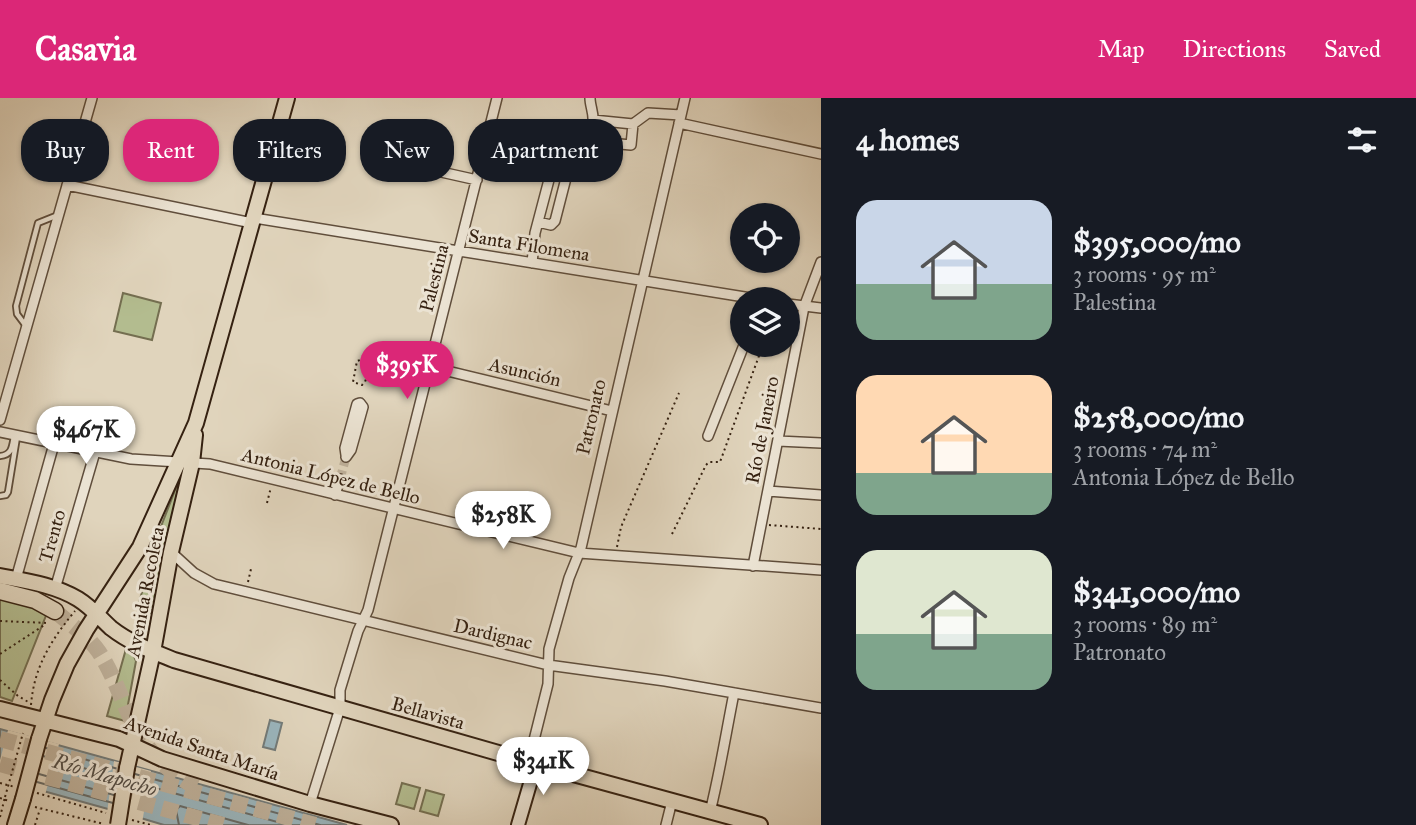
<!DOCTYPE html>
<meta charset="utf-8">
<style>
body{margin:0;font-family:"IM FELL Great Primer",serif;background:#242831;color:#f1f3f6;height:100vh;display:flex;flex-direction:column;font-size:26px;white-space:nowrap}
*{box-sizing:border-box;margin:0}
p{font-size:23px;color:#9ea1a6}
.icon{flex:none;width:38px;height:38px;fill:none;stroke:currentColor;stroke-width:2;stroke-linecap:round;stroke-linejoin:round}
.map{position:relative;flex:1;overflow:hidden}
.sheet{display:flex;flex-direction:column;background:#171b24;width:595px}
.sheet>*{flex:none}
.banner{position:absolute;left:21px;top:21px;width:665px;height:63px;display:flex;gap:14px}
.buttons{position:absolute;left:730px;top:105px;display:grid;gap:14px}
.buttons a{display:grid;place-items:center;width:70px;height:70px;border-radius:50%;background:#171b24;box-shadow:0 2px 5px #0004;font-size:35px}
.price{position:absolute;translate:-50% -60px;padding:0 16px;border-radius:24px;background:#fff;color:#222;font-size:23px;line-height:46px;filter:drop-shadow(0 2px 4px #0008)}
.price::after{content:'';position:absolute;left:50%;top:42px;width:21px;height:16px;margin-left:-10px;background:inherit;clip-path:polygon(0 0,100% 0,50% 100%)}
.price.current{background:#db2777;color:#fff}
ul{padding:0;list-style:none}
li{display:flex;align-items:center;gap:21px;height:175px;padding:0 35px}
li span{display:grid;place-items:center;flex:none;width:196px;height:140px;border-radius:21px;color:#555}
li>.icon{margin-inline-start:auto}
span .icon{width:84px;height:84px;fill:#fffc;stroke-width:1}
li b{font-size:30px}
h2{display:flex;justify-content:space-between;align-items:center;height:84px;padding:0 35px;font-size:30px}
.tag{padding:0 24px;border-radius:28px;background:#171b24;box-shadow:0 2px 5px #0004;font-size:24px;line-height:63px}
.tag.current{background:#db2777;color:#fff}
header{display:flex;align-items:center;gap:42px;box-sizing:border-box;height:98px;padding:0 35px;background:#db2777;color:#fff}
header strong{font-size:33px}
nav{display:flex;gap:38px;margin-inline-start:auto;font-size:24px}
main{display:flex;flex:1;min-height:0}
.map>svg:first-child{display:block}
.green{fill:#b3bc8f;stroke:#746e50;stroke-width:2}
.water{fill:#9ab5bd;stroke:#727a78;stroke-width:2}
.pier{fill:#e0d4bc}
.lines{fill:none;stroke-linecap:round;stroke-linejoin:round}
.shore{stroke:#686b67;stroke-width:2}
.street-tunnel{stroke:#beb09a;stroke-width:9;stroke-dasharray:9 4.5;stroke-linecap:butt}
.highway-tunnel{stroke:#beb09a;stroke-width:16;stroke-dasharray:16 8;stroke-linecap:butt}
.lane-casing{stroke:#604e3c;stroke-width:8}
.street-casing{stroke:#604e3c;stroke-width:12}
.secondary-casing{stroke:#352111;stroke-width:16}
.primary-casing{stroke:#352111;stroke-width:18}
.highway-casing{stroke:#352111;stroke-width:19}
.path{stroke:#352111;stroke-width:2;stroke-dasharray:2 3.5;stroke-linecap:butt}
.lane{stroke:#ebe3d3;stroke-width:4.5}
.street{stroke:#ebe3d3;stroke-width:9}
.secondary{stroke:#ebe3d3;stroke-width:12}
.primary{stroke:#e0d4bc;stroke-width:14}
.highway{stroke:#e0d4bc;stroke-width:16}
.primary-bridge-casing{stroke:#352111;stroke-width:18;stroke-linecap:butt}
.path-bridge{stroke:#352111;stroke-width:2;stroke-dasharray:2 3.5;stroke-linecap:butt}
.primary-bridge{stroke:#e0d4bc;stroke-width:14}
.labels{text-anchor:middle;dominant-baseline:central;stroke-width:6;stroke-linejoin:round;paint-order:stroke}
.street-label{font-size:19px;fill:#352111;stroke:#ebe3d3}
.water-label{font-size:21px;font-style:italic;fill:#534d45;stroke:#ebe3d3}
</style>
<header>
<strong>Casavia</strong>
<nav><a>Map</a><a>Directions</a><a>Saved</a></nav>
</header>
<main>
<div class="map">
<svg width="821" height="727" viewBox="0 0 821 727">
<rect width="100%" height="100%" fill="#e0d4bc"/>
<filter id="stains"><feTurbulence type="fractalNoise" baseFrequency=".00286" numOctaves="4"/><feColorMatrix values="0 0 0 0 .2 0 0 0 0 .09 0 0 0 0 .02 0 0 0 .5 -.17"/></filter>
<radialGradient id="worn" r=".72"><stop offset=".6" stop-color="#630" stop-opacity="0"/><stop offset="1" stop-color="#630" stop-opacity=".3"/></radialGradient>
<path class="green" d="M 123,195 L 161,205 L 152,242 L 114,233 Z
M 181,377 L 151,515 L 137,511 L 155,450 L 153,449 Z
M 0,499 L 21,503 L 47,515 L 12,603 L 0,599 Z
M 126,551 L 133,556 L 136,563 L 125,623 L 107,618 Z
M 402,685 L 420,690 L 414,711 L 396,706 Z
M 426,692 L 444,697 L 438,718 L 420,713 Z"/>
<path class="water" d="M 270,622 L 282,625 L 275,652 L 263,649 Z
M 0,631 L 347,727 L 164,727 L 144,721 L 0,681 Z"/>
<path class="pier" d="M 8,632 L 59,646 L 45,697 L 0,685 L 0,662 Z
M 114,663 L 151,673 L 142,725 L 107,715 Z"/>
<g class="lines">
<path class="shore" d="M 46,650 L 118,671
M 43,658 L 117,680
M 39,676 L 114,697
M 135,676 L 320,727
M 37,684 L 113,705
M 134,684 L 288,727
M 179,727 L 176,712 L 180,708 L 248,727"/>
<path class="street-tunnel" d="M 340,381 L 346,359"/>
<path class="highway-tunnel" d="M 55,513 C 70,526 87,537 99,554 C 113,576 121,600 132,623 C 144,651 169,675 196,689
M 0,641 L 315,727
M 0,666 L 223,727"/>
<g class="lane-casing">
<path id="lane" d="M 26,228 L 17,216 L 16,208 L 38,125 L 58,117
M 0,358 C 12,357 12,349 14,338
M 0,398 L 6,397 L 8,394 L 17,339"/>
</g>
<g class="street-casing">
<path id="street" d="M 593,22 L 633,26 L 648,15 L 681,17
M 679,25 L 821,56
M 583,40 L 587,43 L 631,47 L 633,26
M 383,61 L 477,82
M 67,87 L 252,125
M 254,120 L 757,201
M 538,124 L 551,127 L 555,123 L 575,45
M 532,165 L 535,135 L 555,59 C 565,44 589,45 593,24 C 594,15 590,8 590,0
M 788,206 L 821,210
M 431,269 L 612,313
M 0,322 L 92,0
M 0,334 L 131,361 L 210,366 L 579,455 L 821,472
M 708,338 L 744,247
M 778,343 L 821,345
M 346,359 L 351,352 L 363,309 L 360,305 L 357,306 L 345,350 L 346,357
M 768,393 L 821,397
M 335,397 L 340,381
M 171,454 L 194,475 L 214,486 L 548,567 L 665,583 L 821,610
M 753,468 L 804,209 L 821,164
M 16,481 L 54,346
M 55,491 L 95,354
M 533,665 L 533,646 L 548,586 L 549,551 L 569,480 L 581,450 L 685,0
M 310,706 L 340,610 L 340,592 L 358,533 L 368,512 L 497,0
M 710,714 C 720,674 726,635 734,595
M 666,727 L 672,703"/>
</g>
<g class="secondary-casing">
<path id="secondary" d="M 518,727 L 532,679 L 533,665"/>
</g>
<g class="primary-casing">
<path id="primary" d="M 0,478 C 26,483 55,487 78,501 C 91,509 100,520 111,530 C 130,545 152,553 174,562 L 533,665 L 760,727
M 0,611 L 119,641 L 162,661 L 310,706 L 391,727
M 39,641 L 52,602 L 67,566 L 86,532 L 140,449 L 196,325 L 287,0
M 127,670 L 153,554 L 171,454 L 192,365 L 195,337
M 15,727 L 23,701"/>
</g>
<g class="highway-casing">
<path id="highway" d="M 0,493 L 35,502 L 55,513"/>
</g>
<path class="path" d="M 371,266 L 365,284 L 362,287 L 353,284 L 357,263 L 360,262 L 387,270 L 394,264 L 418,270
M 267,405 L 271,389
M 769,427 L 821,431
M 672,436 L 706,367 L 709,364 L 720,364 L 763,247
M 617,449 L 621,429 L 679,295
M 248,484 L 251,471
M 0,523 L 48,525
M 0,556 L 46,526
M 0,582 L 18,598 L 30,605
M 31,607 C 34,569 51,542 75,513
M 0,685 L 15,689
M 37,695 L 106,715
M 0,700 L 9,703
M 35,709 L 104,726
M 0,719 L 5,699
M 132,722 L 151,727
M 35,727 L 40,711"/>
<use href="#lane" class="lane"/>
<use href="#street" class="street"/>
<use href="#secondary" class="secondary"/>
<use href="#primary" class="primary"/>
<use href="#highway" class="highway"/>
<g class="primary-bridge-casing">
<path id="primary-bridge" d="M 23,701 L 39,641
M 118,727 L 127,670"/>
</g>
<path class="path-bridge" d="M 5,699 L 23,635"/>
<use href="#primary-bridge" class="primary-bridge"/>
</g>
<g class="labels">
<g class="street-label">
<text transform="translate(529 147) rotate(9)">Santa Filomena</text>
<text transform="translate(434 180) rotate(-76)">Palestina</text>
<text transform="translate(525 274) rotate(13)">Asunción</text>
<text transform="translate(591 319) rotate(-77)">Patronato</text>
<text transform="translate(762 332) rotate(-79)">Río de Janeiro</text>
<text transform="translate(331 378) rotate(14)">Antonia López de Bello</text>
<text transform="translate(52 438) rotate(-74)">Trento</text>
<text transform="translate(145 494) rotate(-79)">Avenida Recoleta</text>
<text transform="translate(493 536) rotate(13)">Dardignac</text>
<text transform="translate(428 615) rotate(16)">Bellavista</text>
<text transform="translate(202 650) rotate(19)">Avenida Santa María</text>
</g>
<g class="water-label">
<text transform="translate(105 677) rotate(16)">Río Mapocho</text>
</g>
</g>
<rect width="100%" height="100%" filter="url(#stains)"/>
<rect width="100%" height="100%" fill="url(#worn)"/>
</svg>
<div class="buttons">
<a><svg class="icon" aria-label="locate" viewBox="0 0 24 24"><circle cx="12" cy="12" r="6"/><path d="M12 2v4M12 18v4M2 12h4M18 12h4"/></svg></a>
<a><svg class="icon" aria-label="layers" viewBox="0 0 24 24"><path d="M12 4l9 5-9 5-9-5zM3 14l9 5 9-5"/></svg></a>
</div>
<b class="price current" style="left:407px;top:303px">$395K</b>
<b class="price" style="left:86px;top:368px">$467K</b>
<b class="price" style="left:503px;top:453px">$258K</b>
<b class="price" style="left:543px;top:699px">$341K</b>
<div class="banner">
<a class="tag">Buy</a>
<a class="tag current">Rent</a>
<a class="tag">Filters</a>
<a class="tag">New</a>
<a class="tag">Apartment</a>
</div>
</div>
<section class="sheet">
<h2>4 homes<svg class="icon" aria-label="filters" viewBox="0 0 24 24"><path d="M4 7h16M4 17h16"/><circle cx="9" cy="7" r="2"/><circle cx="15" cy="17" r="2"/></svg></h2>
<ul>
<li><span style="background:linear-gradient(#c9d6e8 60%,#7fa58c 0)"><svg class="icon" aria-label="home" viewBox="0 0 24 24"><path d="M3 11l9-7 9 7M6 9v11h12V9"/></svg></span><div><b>$395,000/mo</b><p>3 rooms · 95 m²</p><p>Palestina</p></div></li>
<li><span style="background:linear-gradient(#ffd9b3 70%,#7fa58c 0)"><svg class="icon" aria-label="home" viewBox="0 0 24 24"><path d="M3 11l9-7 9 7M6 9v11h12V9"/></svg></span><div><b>$258,000/mo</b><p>3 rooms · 74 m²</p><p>Antonia López de Bello</p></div></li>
<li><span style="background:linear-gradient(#dfe7d0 60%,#7fa58c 0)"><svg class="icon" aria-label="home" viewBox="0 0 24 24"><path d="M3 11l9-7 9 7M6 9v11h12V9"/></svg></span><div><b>$341,000/mo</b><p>3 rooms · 89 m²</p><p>Patronato</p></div></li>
</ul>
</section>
</main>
